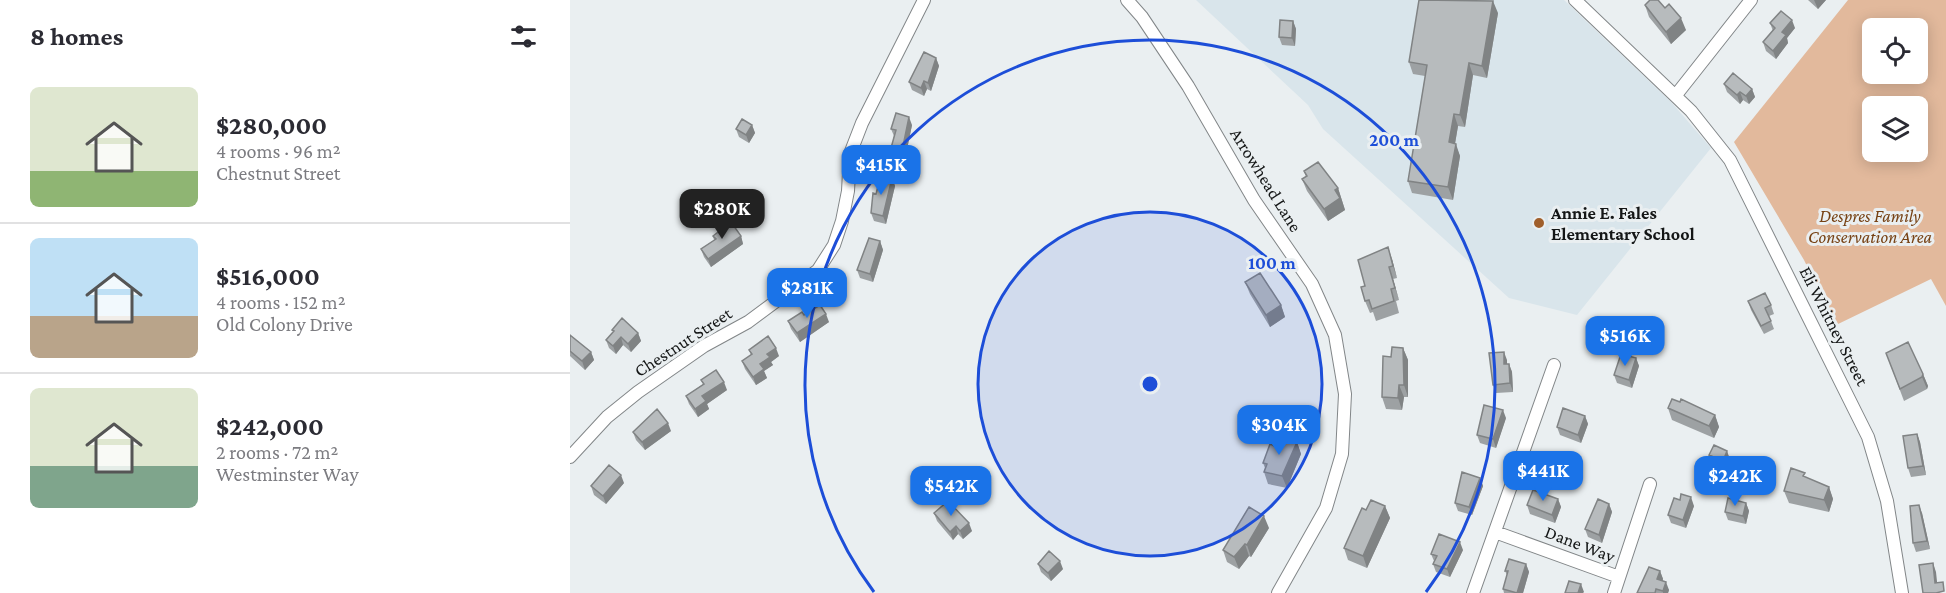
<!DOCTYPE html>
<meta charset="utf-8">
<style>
body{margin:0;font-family:"Crimson Pro",serif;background:#f7f7f7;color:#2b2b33;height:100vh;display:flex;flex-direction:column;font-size:22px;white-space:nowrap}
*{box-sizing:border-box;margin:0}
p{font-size:20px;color:#7c7c81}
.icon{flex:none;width:33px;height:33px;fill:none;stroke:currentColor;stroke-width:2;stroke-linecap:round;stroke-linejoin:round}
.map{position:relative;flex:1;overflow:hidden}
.drawer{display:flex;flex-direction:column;background:#fff;width:570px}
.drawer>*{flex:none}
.fabs{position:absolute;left:1292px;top:18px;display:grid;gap:12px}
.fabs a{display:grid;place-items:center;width:66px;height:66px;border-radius:9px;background:#fff;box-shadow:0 3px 15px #0003;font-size:30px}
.price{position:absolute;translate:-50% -51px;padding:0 14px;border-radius:12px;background:#1a73e8;color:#fff;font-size:20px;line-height:39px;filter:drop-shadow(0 2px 3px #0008)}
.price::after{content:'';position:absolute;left:50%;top:36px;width:18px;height:14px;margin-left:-9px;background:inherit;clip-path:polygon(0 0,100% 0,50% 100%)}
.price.active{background:#222;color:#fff}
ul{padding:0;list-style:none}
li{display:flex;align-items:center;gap:18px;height:150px;padding:0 30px}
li+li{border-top:2px solid #e1e1e2}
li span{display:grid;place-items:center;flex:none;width:168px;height:120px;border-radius:9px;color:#555}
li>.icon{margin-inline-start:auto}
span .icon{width:72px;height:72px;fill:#fffc;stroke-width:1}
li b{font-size:26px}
h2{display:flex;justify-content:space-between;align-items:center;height:72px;padding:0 30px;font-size:26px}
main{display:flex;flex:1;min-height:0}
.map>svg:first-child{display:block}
.built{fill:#d9e5eb}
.green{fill:#e2b99c;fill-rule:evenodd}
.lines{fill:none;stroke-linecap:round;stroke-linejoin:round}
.minor-casing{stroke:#828688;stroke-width:14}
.minor{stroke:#fff;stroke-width:12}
.wall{fill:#9da1a3}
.shaded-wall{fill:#808384}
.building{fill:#b7bbbd;stroke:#808384;stroke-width:1.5}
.ring{fill:none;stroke:#1d4ed8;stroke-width:3}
.poi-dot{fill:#a05f2b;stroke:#eaeff1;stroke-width:2}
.labels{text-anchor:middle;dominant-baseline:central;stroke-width:6;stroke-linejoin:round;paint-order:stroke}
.street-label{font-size:18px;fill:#141616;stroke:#eaeff1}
.poi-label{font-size:18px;font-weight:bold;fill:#141616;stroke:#eaeff1;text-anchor:start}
.park-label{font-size:18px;font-style:italic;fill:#764113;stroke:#eaeff1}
.centre{fill:#1d4ed8;stroke:#eaeff1;stroke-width:3}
.ring-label{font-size:18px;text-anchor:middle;font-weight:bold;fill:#1d4ed8;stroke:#eaeff1;stroke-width:6;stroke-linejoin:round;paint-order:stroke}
</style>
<main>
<section class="drawer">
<h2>8 homes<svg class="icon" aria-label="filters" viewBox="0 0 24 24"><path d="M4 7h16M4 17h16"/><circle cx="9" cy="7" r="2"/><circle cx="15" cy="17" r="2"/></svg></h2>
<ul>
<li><span style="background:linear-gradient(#dfe7d0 70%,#8fb573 0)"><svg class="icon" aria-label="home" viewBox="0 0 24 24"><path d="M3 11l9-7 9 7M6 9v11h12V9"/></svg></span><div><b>$280,000</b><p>4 rooms · 96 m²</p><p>Chestnut Street</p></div></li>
<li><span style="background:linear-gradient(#bfe0f5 65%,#b9a48a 0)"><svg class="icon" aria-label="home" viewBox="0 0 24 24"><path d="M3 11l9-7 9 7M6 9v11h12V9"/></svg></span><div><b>$516,000</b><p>4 rooms · 152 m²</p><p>Old Colony Drive</p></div></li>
<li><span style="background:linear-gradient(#dfe7d0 65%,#7fa58c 0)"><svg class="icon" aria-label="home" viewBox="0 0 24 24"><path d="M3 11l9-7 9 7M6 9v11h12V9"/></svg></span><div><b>$242,000</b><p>2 rooms · 72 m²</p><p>Westminster Way</p></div></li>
</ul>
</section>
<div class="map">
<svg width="1376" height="593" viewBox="0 0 1376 593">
<rect width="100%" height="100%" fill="#eaeff1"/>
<path class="built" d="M 626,0 L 994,0 L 1102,103 L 1141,148 L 1007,315 L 939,298 L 753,129 L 738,105 Z"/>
<path class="green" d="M 1278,0 L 1376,0 L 1376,306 L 1361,279 L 1266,325 L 1234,260 L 1164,142 ZM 1302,28 L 1347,28 L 1347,74 L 1302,74 ZM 1302,106 L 1347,106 L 1347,152 L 1302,152 Z"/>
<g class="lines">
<g class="minor-casing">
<path id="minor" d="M 557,0 L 572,17 L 618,86 L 684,200 L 742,284 L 765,335 L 775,394 L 772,454 L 756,508 L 708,593
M 1005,0 L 1121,111 L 1160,160 L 1298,437 L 1317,501 L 1332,593
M 1106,95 L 1181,0
M 0,457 L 37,417 L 68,392 L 134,346 L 178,322 L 248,270 L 264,245 L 272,221 L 278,191 L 280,154 L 292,123 L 354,0
M 925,532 L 1049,577
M 903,593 L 984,365
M 1044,593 L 1080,484"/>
</g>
<use href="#minor" class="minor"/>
</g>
<path class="wall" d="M 1238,0 L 1256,0 L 1248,9 Z
M 1075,5 L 1116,30 L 1101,44 L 1079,17 Z
M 928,13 L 917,78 L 903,75 L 895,127 L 888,126 L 885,144 L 890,156 L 883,200 L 842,193 L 838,181 L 855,76 L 843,74 L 839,62 Z
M 723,21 L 726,29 L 725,46 L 712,45 L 709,37 Z
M 1200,23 L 1225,28 L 1217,38 L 1218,43 L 1206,59 L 1196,51 L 1193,42 L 1203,31 Z
M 366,58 L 369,66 L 361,91 L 357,89 L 354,96 L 342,90 L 339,82 Z
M 1154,84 L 1182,89 L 1185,97 L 1179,104 L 1173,100 L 1170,104 L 1157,92 Z
M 182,125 L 185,133 L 179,143 L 169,137 L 166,129 Z
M 342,125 L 335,159 L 324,156 L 321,148 L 324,136 L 321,129 Z
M 734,171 L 768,188 L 775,210 L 758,221 L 737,191 L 732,179 L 736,177 Z
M 322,178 L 325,186 L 316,224 L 304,221 L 301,213 L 306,194 Z
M 143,236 L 171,236 L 173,244 L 141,267 L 134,257 L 131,249 L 144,240 Z
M 310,241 L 313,250 L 303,282 L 290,278 L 287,270 Z
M 822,259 L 827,278 L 823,279 L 829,300 L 826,301 L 829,313 L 806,321 L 803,312 L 800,313 L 795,301 L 795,286 Z
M 675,282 L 711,305 L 715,317 L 700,327 L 680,294 Z
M 1178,301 L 1201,305 L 1204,314 L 1199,316 L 1204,329 L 1194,334 L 1181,310 Z
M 234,315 L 259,322 L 230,342 L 221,329 L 218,321 Z
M 42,330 L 68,333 L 71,341 L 61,352 L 53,345 L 46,354 L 39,348 L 36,340 L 43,332 Z
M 0,335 L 21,352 L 24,360 L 15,370 L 0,356 Z
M 833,348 L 838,360 L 838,397 L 834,397 L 832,410 L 816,409 L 812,397 L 821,357 Z
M 179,350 L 209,356 L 201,362 L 203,365 L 194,371 L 197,378 L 186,385 L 175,369 L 172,361 L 181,355 Z
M 1316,353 L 1353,374 L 1358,386 L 1357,389 L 1334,401 Z
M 1066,358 L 1069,366 L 1062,388 L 1047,383 L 1044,375 Z
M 937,360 L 937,364 L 939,364 L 942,372 L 943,392 L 926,393 L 923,385 Z
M 131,380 L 157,390 L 137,404 L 139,409 L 128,417 L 119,404 L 116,396 L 133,384 Z
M 1110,402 L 1145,415 L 1149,427 L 1144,438 L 1102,420 L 1098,408 Z
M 1015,416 L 1018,424 L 1011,443 L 990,435 L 987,427 Z
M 936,418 L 926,448 L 910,443 L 907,435 Z
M 101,431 L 75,450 L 66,440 L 63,432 Z
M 1347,434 L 1350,442 L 1356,475 L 1341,477 L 1338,468 Z
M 727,442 L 731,454 L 717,488 L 698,484 L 694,472 L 695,468 L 693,463 Z
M 1157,451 L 1160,460 L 1156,469 L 1142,463 L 1139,455 Z
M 910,478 L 913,486 L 902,515 L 888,511 L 885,503 Z
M 1236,478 L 1259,487 L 1263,499 L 1259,512 L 1219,503 L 1214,491 Z
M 54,483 L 36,504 L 24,495 L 21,486 Z
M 988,499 L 991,507 L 985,523 L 960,514 L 957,505 Z
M 1110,500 L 1124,506 L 1116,528 L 1101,523 L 1098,515 Z
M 1176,503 L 1179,511 L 1176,524 L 1158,520 L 1155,512 Z
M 1039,504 L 1042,512 L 1032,543 L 1018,537 L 1015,529 Z
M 815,506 L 820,518 L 797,568 L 778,560 L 774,548 L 796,510 Z
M 364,513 L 402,531 L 393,539 L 388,534 L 383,540 L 367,521 Z
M 1352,513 L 1360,549 L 1346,552 L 1343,543 Z
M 699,528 L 681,557 L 679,556 L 669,569 L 657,562 L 653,550 Z
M 893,550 L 880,577 L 866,572 L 863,564 L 864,561 L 861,554 Z
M 468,564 L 493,569 L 481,581 L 471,572 Z
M 956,564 L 959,572 L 953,593 L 934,593 L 933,589 L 937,575 L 935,571 Z
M 1090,571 L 1093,579 L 1092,581 L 1099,590 L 1098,593 L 1067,593 Z"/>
<path class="shaded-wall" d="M 1244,0 L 1256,0 L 1248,9 Z
M 923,1 L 928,13 L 917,78 L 912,66 Z
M 1111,18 L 1116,30 L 1101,44 L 1096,32 Z
M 1222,20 L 1225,28 L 1217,38 L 1218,43 L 1206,59 L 1203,51 L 1212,32 Z
M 723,21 L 726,29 L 725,46 L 722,38 Z
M 366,58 L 369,66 L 361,91 L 358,83 Z
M 899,63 L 903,75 L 895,127 L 890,115 Z
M 354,81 L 357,89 L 354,96 L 351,88 Z
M 1182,89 L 1185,97 L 1179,104 L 1176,96 Z
M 1170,92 L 1173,100 L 1170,104 L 1167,95 Z
M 884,114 L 888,126 L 883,155 L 879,142 Z
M 339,117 L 342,125 L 335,159 L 332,151 Z
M 182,125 L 185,133 L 179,143 L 176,135 Z
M 886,144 L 890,156 L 883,200 L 878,187 Z
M 322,178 L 325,186 L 316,224 L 313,216 Z
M 768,188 L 775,210 L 758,221 L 754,209 L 765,190 Z
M 171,236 L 173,244 L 141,267 L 138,259 Z
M 310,241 L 313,250 L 303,282 L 300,274 Z
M 818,247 L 822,259 L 827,278 L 823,266 Z
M 819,267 L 823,279 L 829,300 L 825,288 Z
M 711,305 L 715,317 L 700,327 L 696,315 Z
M 256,314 L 259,322 L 230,342 L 227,333 Z
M 68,333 L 71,341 L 61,352 L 58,344 Z
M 51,337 L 53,345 L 46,354 L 43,346 Z
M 206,348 L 209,356 L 201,362 L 203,365 L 194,371 L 197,378 L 186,385 L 183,377 L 190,364 L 197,354 Z
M 833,348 L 838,360 L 838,397 L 834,385 Z
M 21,352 L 24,360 L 15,370 L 12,361 Z
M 934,352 L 937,360 L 937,372 L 934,364 Z
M 1066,358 L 1069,366 L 1062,388 L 1059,380 Z
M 939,364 L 942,372 L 943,392 L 940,383 Z
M 1353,374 L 1358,386 L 1357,389 L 1352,377 Z
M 154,382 L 157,390 L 137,404 L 139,409 L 128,417 L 125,409 L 132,396 Z
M 829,385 L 834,397 L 832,410 L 828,398 Z
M 933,410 L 936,418 L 926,448 L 923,439 Z
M 1145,415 L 1149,427 L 1144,438 L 1139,426 Z
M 1015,416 L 1018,424 L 1011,443 L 1008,435 Z
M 98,423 L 101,431 L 75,450 L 72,442 Z
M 1347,434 L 1350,442 L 1356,475 L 1353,466 Z
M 727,442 L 731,454 L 717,488 L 712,476 Z
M 1157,451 L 1160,460 L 1156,469 L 1153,461 Z
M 51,475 L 54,483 L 36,504 L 33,496 Z
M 910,478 L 913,486 L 902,515 L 899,507 Z
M 1259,487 L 1263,499 L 1259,512 L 1254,500 Z
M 1121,497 L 1124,506 L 1116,528 L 1113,520 Z
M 988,499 L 991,507 L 985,523 L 982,515 Z
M 1176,503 L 1179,511 L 1176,524 L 1173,516 Z
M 1039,504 L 1042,512 L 1032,543 L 1029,535 Z
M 1349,505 L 1352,513 L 1360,549 L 1357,541 Z
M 815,506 L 820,518 L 797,568 L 793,556 Z
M 694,516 L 699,528 L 681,557 L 677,545 Z
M 399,523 L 402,531 L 393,539 L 390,531 Z
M 386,526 L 388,534 L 383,540 L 380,532 Z
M 890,542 L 893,550 L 880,577 L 877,569 Z
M 675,544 L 679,556 L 669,569 L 664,557 Z
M 490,561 L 493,569 L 481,581 L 478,573 Z
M 1363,563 L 1366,572 L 1368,591 L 1365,583 Z
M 956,564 L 959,572 L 953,593 L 947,593 Z
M 1090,571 L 1093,579 L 1090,587 L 1087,579 Z
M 1096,582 L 1099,590 L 1098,593 L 1093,593 L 1093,591 Z
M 1011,584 L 1014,592 L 1013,593 L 1008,593 Z"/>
<path class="building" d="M 849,0 L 923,1 L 912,66 L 899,63 L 890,115 L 884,114 L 879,142 L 886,144 L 878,187 L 838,181 L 857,65 L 839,62 Z
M 1080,0 L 1088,0 L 1095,8 L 1099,4 L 1111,18 L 1096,32 L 1075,5 Z
M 1211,11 L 1222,20 L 1212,32 L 1216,35 L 1203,51 L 1193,42 L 1205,28 L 1200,23 Z
M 710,20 L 723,21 L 722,38 L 709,37 Z
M 354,52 L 366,58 L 358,83 L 354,81 L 351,88 L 339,82 Z
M 1163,73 L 1182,89 L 1176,96 L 1170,92 L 1167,95 L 1154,84 Z
M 326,113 L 339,117 L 332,151 L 321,148 L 326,130 L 321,129 Z
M 172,119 L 182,125 L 176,135 L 166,129 Z
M 748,162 L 768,188 L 765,190 L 770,198 L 754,209 L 732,179 L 737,176 L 734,171 Z
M 311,175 L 322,178 L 313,216 L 301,213 L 303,193 L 306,194 Z
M 161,222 L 171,236 L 138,259 L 131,249 L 146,239 L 143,236 Z
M 299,238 L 310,241 L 300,274 L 287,270 Z
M 818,247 L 823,266 L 819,267 L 825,288 L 821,289 L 824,301 L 802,309 L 799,300 L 795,301 L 791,287 L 795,286 L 788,260 Z
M 690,273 L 711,305 L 696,315 L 675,282 Z
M 1195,293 L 1201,305 L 1195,308 L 1201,321 L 1191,326 L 1178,301 Z
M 250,305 L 256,314 L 227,333 L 218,321 L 232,312 L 234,315 Z
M 52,318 L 68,333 L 58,344 L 51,337 L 43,346 L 36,340 L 44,331 L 42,330 Z
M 0,335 L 21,352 L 12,361 L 0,351 Z
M 198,336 L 206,348 L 197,354 L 200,357 L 190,364 L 194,369 L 183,377 L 172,361 L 182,354 L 179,350 Z
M 1338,342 L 1353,374 L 1352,377 L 1330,389 L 1316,353 Z
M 822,347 L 833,348 L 834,385 L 829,385 L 828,398 L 812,397 L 813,356 L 821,357 Z
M 934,352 L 934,364 L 939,364 L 940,383 L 923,385 L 919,353 Z
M 1051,354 L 1066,358 L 1059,380 L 1044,375 Z
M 146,370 L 154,382 L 132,396 L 136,401 L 125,409 L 116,396 L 134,384 L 131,380 Z
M 1102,399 L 1110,402 L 1111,399 L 1145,415 L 1139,426 L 1098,408 Z
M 914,405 L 933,410 L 923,439 L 907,435 Z
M 993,408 L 1015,416 L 1008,435 L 987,427 Z
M 87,409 L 98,423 L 72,442 L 63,432 Z
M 1347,434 L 1353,466 L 1338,468 L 1333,436 Z
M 710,436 L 727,442 L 712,476 L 694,472 L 697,464 L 693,463 L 700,444 L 706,447 Z
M 1144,445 L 1157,451 L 1153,461 L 1139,455 Z
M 39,465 L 51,475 L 33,496 L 21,486 Z
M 1221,468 L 1235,473 L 1233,476 L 1259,487 L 1254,500 L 1214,491 Z
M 892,472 L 910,478 L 899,507 L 885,503 Z
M 963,490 L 988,499 L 982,515 L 957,505 Z
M 1111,494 L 1121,497 L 1113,520 L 1098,515 L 1104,498 L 1110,500 Z
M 1158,498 L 1176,503 L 1173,516 L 1155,512 Z
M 1028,499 L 1039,504 L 1029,535 L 1015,529 Z
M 801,500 L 815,506 L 793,556 L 774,548 L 792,508 L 796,510 Z
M 378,501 L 399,523 L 390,531 L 386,526 L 380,532 L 364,513 Z
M 1349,505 L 1357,541 L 1343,543 L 1340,506 Z
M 679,507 L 694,516 L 677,545 L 675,544 L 664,557 L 653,550 Z
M 869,534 L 890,542 L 877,569 L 863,564 L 867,556 L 861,554 Z
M 479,551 L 490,561 L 478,573 L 468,564 Z
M 939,559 L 956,564 L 947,593 L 933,589 L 938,571 L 935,571 Z
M 1363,563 L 1365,583 L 1373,582 L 1374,591 L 1366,593 L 1353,593 L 1349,565 Z
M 1079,567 L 1090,571 L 1087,579 L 1096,582 L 1093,591 L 1086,589 L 1085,593 L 1067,593 Z
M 999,581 L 1011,584 L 1008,593 L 995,593 Z"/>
<circle cx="580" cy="384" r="172" fill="#1d4ed8" fill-opacity=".12"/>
<g class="ring">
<circle cx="580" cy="384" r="172"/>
<path d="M304 592A345 345 0 1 1 856 592"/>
</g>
<circle class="poi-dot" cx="969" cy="223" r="6"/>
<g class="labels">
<g class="street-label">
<text transform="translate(696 180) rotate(58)">Arrowhead Lane</text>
<text transform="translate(1264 326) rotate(63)">Eli Whitney Street</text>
<text transform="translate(113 342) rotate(-33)">Chestnut Street</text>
<text transform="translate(1010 544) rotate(21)">Dane Way</text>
</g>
<g class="poi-label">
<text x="981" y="213">Annie E. Fales<tspan x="981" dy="21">Elementary School</tspan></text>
</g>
<g class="park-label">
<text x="1300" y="216">Despres Family<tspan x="1300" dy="21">Conservation Area</tspan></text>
</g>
</g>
<circle cx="580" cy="384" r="9" class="centre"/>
<g class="ring-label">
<text x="824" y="146">200 m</text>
<text x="702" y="269">100 m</text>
</g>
</svg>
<div class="fabs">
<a><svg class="icon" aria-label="locate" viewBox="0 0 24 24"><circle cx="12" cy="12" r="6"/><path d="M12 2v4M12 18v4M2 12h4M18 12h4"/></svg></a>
<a><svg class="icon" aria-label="layers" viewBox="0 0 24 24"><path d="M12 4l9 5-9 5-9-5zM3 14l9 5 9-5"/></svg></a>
</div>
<b class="price" style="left:311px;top:196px">$415K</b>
<b class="price active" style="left:152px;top:240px">$280K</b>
<b class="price" style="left:237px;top:319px">$281K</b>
<b class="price" style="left:1055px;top:367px">$516K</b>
<b class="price" style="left:709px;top:456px">$304K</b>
<b class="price" style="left:973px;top:502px">$441K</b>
<b class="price" style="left:1165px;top:507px">$242K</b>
<b class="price" style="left:381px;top:517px">$542K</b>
</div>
</main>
